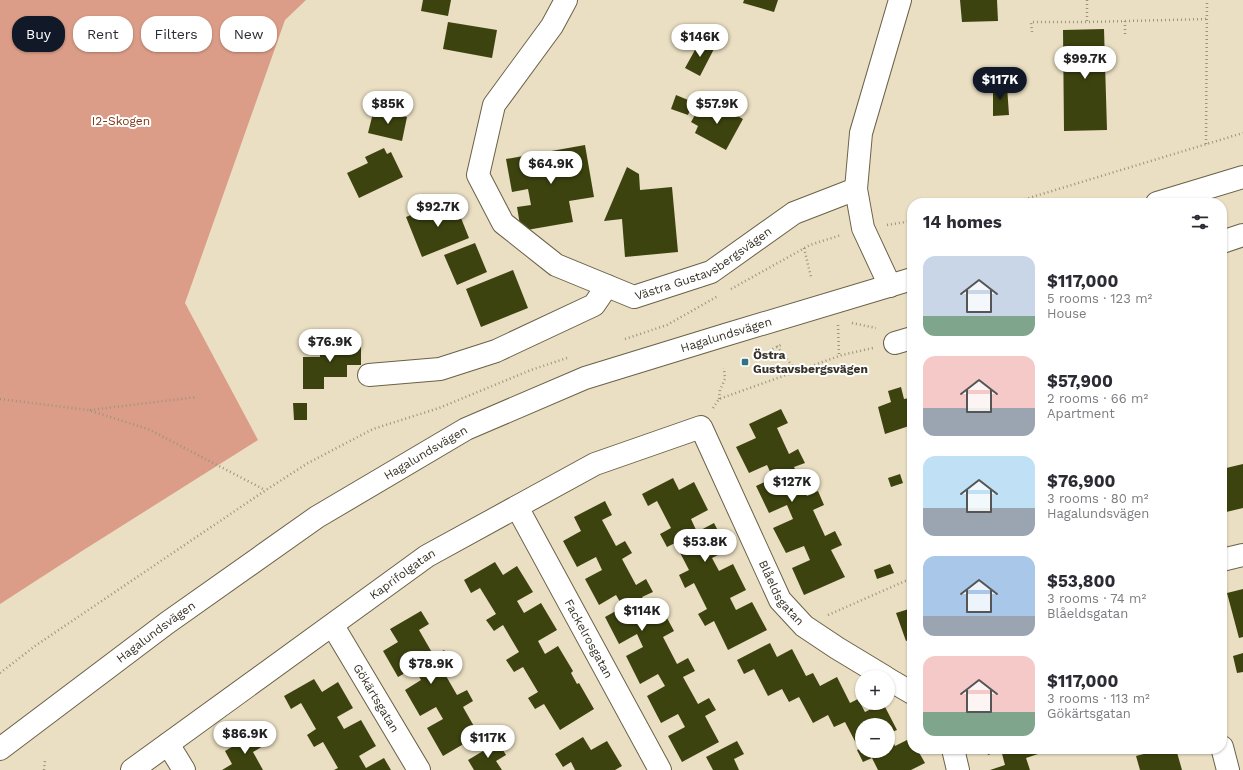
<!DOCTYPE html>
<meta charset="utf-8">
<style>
body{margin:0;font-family:"Work Sans",sans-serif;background:#f7f7f7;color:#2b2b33;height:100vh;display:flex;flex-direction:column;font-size:15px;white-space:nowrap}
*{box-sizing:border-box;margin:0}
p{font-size:13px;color:#7c7c81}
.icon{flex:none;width:22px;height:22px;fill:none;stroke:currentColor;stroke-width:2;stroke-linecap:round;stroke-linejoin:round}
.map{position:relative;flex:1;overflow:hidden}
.sheet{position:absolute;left:907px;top:198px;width:320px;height:556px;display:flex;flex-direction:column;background:#fff;border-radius:16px;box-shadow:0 1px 3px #0004}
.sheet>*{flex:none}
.top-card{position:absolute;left:12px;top:16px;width:380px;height:36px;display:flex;gap:8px}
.controls{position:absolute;left:855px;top:670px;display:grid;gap:8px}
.controls a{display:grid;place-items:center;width:40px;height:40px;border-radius:50%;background:#fff;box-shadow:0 1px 3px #0004;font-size:20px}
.price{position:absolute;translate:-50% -34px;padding:0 9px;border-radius:14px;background:#fff;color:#222;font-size:13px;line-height:26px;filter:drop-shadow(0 1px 2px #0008)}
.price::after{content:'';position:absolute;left:50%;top:24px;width:12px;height:9px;margin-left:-6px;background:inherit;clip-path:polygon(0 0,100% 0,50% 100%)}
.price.on{background:#111827;color:#fff}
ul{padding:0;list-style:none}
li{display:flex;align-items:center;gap:12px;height:100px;padding:0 16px}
li span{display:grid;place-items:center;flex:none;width:112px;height:80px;border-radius:12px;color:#555}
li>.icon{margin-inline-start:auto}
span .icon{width:48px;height:48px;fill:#fffc;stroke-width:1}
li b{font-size:17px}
h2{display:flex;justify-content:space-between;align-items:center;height:48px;padding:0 16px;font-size:17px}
.tag{padding:0 14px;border-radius:16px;background:#fff;box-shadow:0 1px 3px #0004;font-size:14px;line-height:36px}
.tag.on{background:#111827;color:#fff}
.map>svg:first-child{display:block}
.green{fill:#db9d87}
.building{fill:#3d430f;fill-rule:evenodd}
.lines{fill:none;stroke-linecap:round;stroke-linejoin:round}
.minor-casing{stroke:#6a6148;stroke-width:24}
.tertiary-casing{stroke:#6a6148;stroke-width:24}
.path{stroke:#9b937e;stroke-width:2.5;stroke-dasharray:1 3;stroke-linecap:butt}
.minor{stroke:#fff;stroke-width:22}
.tertiary{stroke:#fff;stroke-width:22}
.poi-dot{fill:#307483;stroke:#fff;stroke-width:1.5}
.labels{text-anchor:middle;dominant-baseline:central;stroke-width:4;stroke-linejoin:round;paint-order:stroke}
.park-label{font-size:12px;fill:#83320f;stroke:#fff}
.street-label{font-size:12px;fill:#363227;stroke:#fff}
.poi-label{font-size:12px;font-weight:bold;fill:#363227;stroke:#fff;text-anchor:start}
</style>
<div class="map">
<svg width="1243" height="770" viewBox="0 0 1243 770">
<rect width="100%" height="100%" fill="#eadfc2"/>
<path class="green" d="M 0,0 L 306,0 L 285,20 L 185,303 L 258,440 L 82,551 L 0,604 Z"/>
<path class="building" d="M 423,0 L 451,0 L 448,16 L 421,11 Z
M 744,0 L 778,0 L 774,12 L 743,3 Z
M 960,0 L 997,0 L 998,21 L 962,22 Z
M 448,22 L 497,30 L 492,58 L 443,49 Z
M 1104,29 L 1107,130 L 1064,131 L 1063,30 Z
M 701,39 L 715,47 L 700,76 L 685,68 Z
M 993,86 L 1007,86 L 1009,115 L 993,116 Z
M 676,95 L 693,102 L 688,115 L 671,109 Z
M 712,102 L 743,119 L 726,150 L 695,133 L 698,126 L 691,122 L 699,108 L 707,112 Z
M 374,109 L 407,117 L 402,141 L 368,133 Z
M 585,145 L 594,197 L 569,201 L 573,222 L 521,231 L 517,207 L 531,205 L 528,189 L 512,192 L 506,159 Z
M 384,148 L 387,154 L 391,152 L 403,177 L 359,198 L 347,173 L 368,163 L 365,157 Z
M 627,167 L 639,174 L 640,190 L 672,187 L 678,252 L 625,257 L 622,219 L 604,221 Z
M 453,198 L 469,238 L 422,257 L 406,217 Z
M 475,243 L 487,272 L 457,285 L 444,255 Z
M 513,270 L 528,308 L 481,327 L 466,289 Z
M 1222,277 L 1227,293 L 1222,294 Z
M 320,343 L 361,343 L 361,365 L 347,365 L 347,377 L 324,377 L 324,389 L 303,389 L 303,357 L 320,357 Z
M 901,387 L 904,399 L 909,398 L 912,406 L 912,425 L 885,434 L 878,407 L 891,402 L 888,391 Z
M 293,403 L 307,403 L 307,420 L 294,420 Z
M 781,409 L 788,423 L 777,428 L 789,454 L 798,449 L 805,463 L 794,467 L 807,496 L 818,491 L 824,505 L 813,510 L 825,536 L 835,531 L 842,545 L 831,550 L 845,577 L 804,595 L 792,568 L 810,560 L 804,546 L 786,553 L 773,528 L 793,519 L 787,505 L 769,513 L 756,486 L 773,478 L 767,465 L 749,473 L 736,447 L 756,438 L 749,424 Z
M 1243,464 L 1243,508 L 1222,513 L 1222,469 Z
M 900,474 L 903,483 L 891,487 L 888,478 Z
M 673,478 L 679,490 L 694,482 L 708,510 L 691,519 L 697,532 L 714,523 L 728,550 L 712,558 L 719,571 L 733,564 L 746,590 L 730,598 L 736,610 L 752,602 L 767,630 L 728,650 L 714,621 L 705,626 L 698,614 L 707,609 L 694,583 L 685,588 L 679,575 L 689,570 L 675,543 L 667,547 L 660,534 L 671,528 L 657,501 L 648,506 L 642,494 Z
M 605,501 L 612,515 L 602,520 L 616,546 L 625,541 L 632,553 L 622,559 L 636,585 L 646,579 L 653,592 L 642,597 L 656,624 L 667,618 L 674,631 L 663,637 L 677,664 L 688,658 L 695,671 L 683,677 L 698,704 L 709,698 L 716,710 L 705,716 L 719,742 L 682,762 L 668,736 L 685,727 L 678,714 L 661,723 L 647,696 L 665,686 L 658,674 L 640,684 L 626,656 L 643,647 L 637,634 L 619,644 L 605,617 L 623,607 L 616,595 L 599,605 L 585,579 L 602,570 L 596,557 L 577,567 L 563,541 L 581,531 L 574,517 Z
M 495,562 L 503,575 L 517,566 L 533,592 L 517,601 L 524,613 L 541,603 L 557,630 L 538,641 L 545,654 L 558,646 L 573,671 L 571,673 L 577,684 L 579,683 L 594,709 L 560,730 L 544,704 L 535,709 L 528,698 L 538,692 L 523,667 L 514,672 L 506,660 L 519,652 L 503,625 L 494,631 L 486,620 L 496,614 L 480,588 L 471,593 L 464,580 Z
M 890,564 L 894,573 L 877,579 L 874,570 Z
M 1243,589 L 1243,637 L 1239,638 L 1227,593 Z
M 912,608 L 912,639 L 906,641 L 896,613 Z
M 421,611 L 429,624 L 419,630 L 434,656 L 444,650 L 452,663 L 442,669 L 457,695 L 467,690 L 473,701 L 463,707 L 479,735 L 443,756 L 427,728 L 443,719 L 436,707 L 420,716 L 405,690 L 421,680 L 414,668 L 398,677 L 383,651 L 398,642 L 390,629 Z
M 770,643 L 777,657 L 792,649 L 806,676 L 813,673 L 820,686 L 837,677 L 850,703 L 858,699 L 865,712 L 883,703 L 897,730 L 889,733 L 895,746 L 911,738 L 912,749 L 917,749 L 925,763 L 911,770 L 878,770 L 872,758 L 863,762 L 857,750 L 859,749 L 845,722 L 834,727 L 828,715 L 813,723 L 799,697 L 789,702 L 782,689 L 768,696 L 754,669 L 744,674 L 737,660 ZM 862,725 L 888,725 L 888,751 L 862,751 Z
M 1243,653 L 1243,672 L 1237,673 L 1233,656 Z
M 314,679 L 322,692 L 338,682 L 353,708 L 337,717 L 344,729 L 361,720 L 376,746 L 359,756 L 366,768 L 384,758 L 391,770 L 334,770 L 338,768 L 323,742 L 314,747 L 307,735 L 316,729 L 301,703 L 291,709 L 284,696 Z
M 255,733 L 263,746 L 253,752 L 263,770 L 222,770 L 232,764 L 225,751 Z
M 583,737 L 591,750 L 607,741 L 622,766 L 615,770 L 575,770 L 571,762 L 563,767 L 555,754 Z
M 737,741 L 744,754 L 734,759 L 739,770 L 713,770 L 706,757 Z
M 498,742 L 506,755 L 496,761 L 502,770 L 474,770 L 468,760 Z
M 986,749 L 1036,749 L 1038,754 L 1026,758 L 1030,770 L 990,770 L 1005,765 L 1001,750 L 988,755 Z
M 1163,749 L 1176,749 L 1182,770 L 1140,770 L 1136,756 Z"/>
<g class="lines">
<g class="minor-casing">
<g id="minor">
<path id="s1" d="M 566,0 L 552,26 L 494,105 L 478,175 L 503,223 L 556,265 L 634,297 L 711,272 L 794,213 L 856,189"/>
<path d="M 1222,242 L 1243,235"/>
<path d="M 890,286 L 863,228 L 856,189 L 861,133 L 900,0"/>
<path d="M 895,343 L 912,338"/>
<path d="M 369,375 L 440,369 L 496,351 L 594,305 L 607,286"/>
<path id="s2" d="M 517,507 L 660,770"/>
<path d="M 1222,560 L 1243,555"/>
<path id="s3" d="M 333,626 L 419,770"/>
<path d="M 888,679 L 912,693"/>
<path d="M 168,744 L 184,770"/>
<path d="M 1222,747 L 1228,770"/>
<path d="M 953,749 L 958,770"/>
<path id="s4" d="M 132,770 L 427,556 L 595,464 L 701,427 L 780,600 L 804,626 L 837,648 L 885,677"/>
</g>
</g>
<g class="tertiary-casing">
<g id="tertiary">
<path d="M 1157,203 L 1243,177"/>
<path id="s5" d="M 0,749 L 167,623 L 317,517 L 466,429 L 585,378 L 725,335 L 912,279"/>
</g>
</g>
<path class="path" d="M 1087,0 L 1087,22 L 1208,19
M 1125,21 L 1125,34
M 1032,32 L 1031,22 L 1087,22
M 1206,144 L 1207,0
M 1009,203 L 1019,201 L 1243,133
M 887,225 L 912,221
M 804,248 L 811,277
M 731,289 L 810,245 L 841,235
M 852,323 L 876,328
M 838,325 L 839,356
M 625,339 L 667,325 L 718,296
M 777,346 L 796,371
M 758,356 L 781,345
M 0,399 L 88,410 L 148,429 L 265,490
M 719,399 L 720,390 L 725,379 L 724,368
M 713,408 L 719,399 L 842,355 L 873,348
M 90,410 L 197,397
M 828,615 L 912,578
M 0,673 L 35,646 L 266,490 L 308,463 L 373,429 L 439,408 L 531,370 L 567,358
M 44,770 L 45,760"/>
<use href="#minor" class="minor"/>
<use href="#tertiary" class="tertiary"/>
</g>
<rect class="poi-dot" x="741" y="358" width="8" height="8" rx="2"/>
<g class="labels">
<g class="park-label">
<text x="121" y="121">I2-Skogen</text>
</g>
<g class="street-label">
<text stroke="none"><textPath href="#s1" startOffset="483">Västra Gustavsbergsvägen</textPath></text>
<text stroke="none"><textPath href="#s5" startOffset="843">Hagalundsvägen</textPath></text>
<text stroke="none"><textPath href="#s5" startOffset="519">Hagalundsvägen</textPath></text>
<text stroke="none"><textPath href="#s4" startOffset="334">Kaprifolgatan</textPath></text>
<text stroke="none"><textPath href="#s4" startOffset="853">Blåeldsgatan</textPath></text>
<text stroke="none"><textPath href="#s5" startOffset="195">Hagalundsvägen</textPath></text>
<text stroke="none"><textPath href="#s2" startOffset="150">Fackelrosgatan</textPath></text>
<text stroke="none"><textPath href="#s3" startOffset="84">Gökärtsgatan</textPath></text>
</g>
<g class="poi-label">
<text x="753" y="355">Östra<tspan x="753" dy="14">Gustavsbergsvägen</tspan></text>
</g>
</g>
</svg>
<div class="controls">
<a>+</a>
<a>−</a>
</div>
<b class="price" style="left:700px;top:58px">$146K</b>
<b class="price" style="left:1085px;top:80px">$99.7K</b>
<b class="price on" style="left:1000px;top:101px">$117K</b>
<b class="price" style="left:388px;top:125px">$85K</b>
<b class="price" style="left:717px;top:125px">$57.9K</b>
<b class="price" style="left:551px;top:185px">$64.9K</b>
<b class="price" style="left:438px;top:228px">$92.7K</b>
<b class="price" style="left:330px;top:363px">$76.9K</b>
<b class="price" style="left:792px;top:503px">$127K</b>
<b class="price" style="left:705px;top:563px">$53.8K</b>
<b class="price" style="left:642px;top:632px">$114K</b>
<b class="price" style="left:431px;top:685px">$78.9K</b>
<b class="price" style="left:245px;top:755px">$86.9K</b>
<b class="price" style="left:488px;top:759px">$117K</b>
<div class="top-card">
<a class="tag on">Buy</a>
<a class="tag">Rent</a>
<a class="tag">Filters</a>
<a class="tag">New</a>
</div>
<section class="sheet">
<h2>14 homes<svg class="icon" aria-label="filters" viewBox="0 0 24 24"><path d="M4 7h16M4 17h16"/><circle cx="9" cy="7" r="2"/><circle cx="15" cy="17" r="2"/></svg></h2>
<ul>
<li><span style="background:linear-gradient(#c9d6e8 75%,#7fa58c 0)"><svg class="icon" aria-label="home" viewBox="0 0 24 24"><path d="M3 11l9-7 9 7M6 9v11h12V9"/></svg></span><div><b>$117,000</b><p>5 rooms · 123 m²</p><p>House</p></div></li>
<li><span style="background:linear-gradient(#f6c9c9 65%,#9aa5b1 0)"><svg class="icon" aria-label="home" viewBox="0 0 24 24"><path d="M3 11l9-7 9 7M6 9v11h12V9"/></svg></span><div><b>$57,900</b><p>2 rooms · 66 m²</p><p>Apartment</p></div></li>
<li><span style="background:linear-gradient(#bfe0f5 65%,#9aa5b1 0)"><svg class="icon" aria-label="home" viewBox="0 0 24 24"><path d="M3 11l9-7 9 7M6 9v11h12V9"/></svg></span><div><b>$76,900</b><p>3 rooms · 80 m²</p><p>Hagalundsvägen</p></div></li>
<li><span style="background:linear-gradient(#a9c7e8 75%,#9aa5b1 0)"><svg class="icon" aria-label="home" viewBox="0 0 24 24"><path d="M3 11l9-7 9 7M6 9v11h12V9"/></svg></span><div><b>$53,800</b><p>3 rooms · 74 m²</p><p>Blåeldsgatan</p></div></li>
<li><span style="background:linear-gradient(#f6c9c9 70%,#7fa58c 0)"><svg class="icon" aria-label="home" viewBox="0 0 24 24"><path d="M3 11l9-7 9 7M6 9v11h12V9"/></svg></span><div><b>$117,000</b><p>3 rooms · 113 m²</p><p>Gökärtsgatan</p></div></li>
</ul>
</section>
</div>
